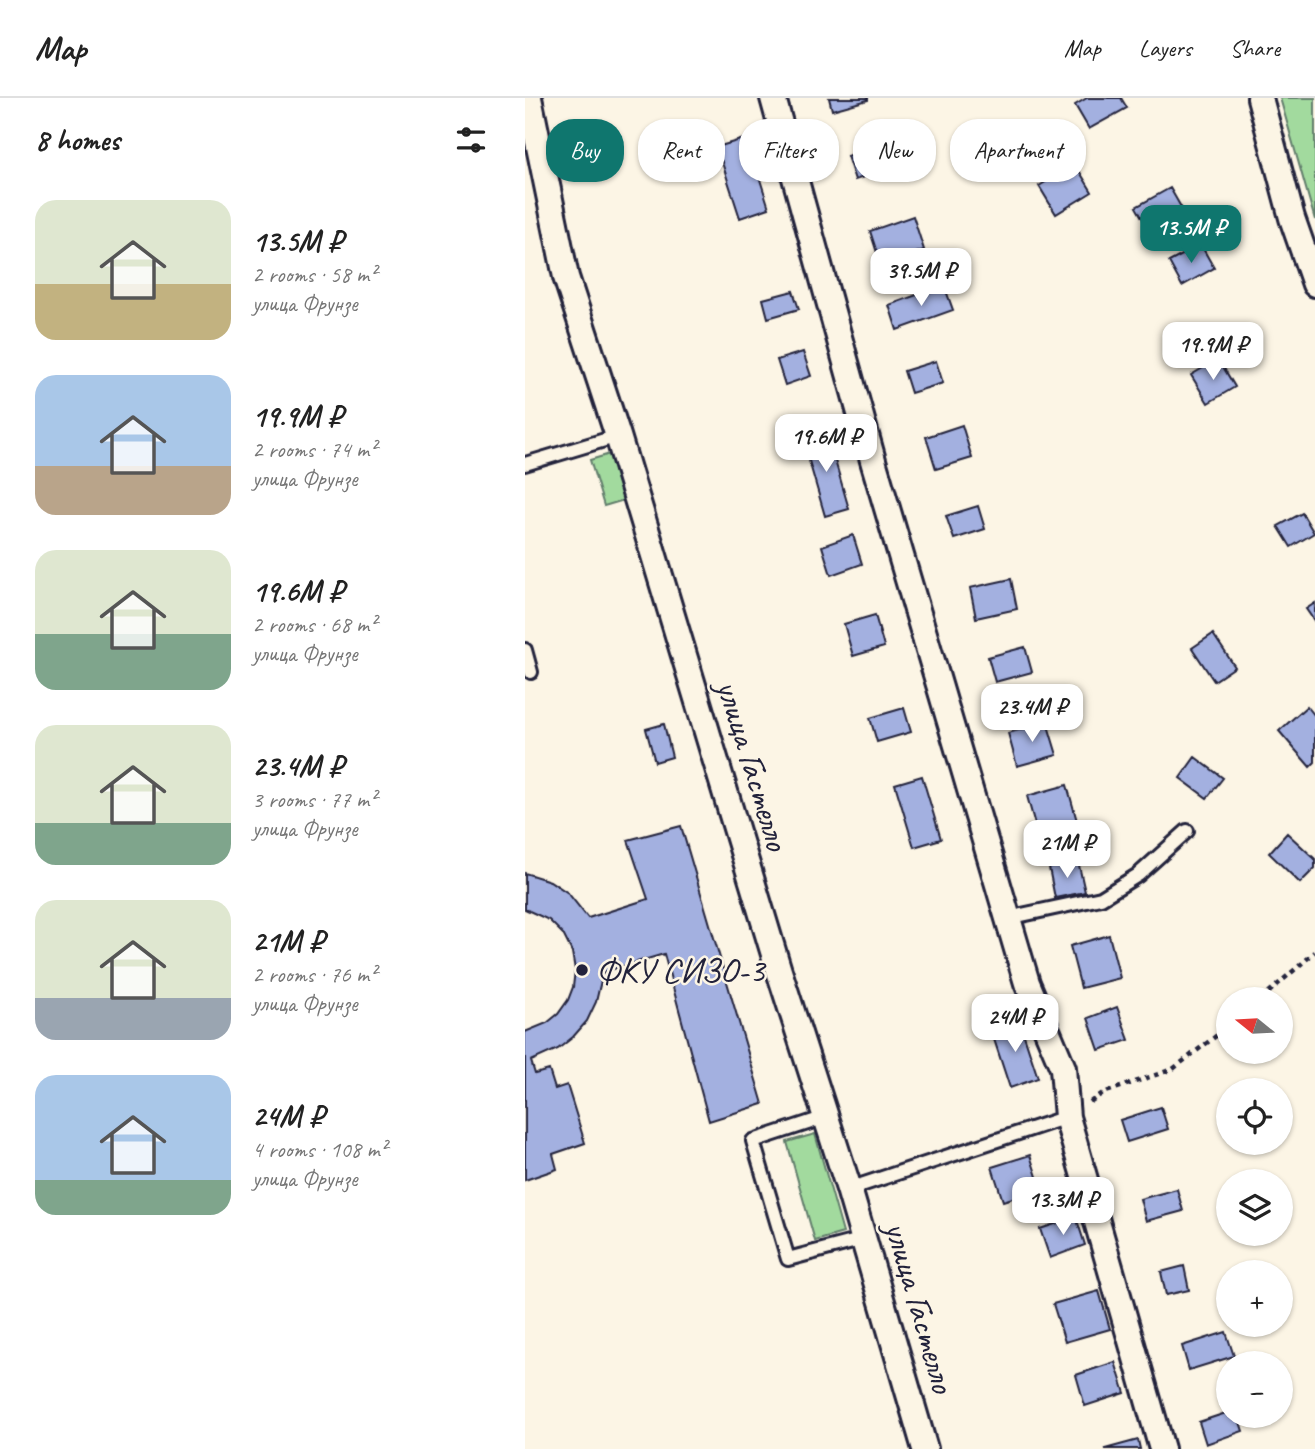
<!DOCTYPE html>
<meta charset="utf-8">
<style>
body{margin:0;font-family:Caveat,sans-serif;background:#f6f6f6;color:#222;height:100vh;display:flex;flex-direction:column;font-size:26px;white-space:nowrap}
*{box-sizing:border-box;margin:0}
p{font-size:23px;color:#767676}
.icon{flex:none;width:38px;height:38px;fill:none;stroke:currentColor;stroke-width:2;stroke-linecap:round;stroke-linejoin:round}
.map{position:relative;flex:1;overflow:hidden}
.details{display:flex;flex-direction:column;background:#fff;width:525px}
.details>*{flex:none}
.banner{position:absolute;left:21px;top:21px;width:663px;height:63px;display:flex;gap:14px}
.needle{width:46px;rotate:288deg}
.buttons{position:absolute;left:691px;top:889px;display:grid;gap:14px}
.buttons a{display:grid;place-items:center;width:77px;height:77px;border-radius:50%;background:#fff;box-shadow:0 2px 5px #0004;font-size:35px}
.price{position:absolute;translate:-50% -60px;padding:0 16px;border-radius:14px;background:#fff;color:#222;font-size:23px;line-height:46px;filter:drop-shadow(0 2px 4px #0008)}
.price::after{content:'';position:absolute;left:50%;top:42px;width:21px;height:16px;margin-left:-10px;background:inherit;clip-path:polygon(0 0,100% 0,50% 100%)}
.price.on{background:#0f766e;color:#fff}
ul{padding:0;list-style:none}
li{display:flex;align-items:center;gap:21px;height:175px;padding:0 35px}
li span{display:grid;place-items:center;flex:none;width:196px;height:140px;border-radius:21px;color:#555}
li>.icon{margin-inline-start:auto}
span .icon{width:84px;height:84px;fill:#fffc;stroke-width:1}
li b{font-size:30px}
h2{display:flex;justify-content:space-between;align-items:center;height:84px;padding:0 35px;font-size:30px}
.tag{padding:0 24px;border-radius:28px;background:#fff;box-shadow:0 2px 5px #0004;font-size:24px;line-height:63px}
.tag.on{background:#0f766e;color:#fff}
header{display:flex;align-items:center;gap:42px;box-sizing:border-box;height:98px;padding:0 35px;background:#fff;border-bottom:2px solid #e0e0e0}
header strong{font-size:33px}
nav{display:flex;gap:38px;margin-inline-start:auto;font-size:24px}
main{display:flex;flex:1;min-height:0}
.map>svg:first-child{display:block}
.green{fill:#a2da9e;stroke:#627e6c;stroke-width:2}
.building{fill:#a3b0e0;stroke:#22223b;stroke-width:2}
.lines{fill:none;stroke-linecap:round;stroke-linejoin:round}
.service-casing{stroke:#22223b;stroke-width:18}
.minor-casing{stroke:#22223b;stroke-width:30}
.path{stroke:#22223b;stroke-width:4.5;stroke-dasharray:5 5;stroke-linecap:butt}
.service{stroke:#fcf5e5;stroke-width:12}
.minor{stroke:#fcf5e5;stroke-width:24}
.poi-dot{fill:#22223b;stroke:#fcf5e5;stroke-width:2.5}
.labels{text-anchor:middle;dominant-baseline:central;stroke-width:5;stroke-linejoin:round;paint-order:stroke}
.street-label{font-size:35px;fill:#22223b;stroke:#fcf5e5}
.poi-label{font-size:35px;fill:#22223b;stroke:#fcf5e5;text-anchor:start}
</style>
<header>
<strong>Map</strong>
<nav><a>Map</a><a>Layers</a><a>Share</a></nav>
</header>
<main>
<section class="details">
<h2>8 homes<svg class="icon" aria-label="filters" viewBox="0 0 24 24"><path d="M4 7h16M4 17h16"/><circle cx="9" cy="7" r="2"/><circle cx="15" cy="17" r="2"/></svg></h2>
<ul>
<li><span style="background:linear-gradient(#dfe7d0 60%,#c2b280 0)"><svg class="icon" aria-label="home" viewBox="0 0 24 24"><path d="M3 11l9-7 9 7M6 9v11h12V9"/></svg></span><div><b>13.5M ₽</b><p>2 rooms · 58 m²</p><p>улица Фрунзе</p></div></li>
<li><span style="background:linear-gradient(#a9c7e8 65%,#b9a48a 0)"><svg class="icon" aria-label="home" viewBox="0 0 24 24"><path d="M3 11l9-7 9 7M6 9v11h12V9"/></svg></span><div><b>19.9M ₽</b><p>2 rooms · 74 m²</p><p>улица Фрунзе</p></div></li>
<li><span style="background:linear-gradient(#dfe7d0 60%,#7fa58c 0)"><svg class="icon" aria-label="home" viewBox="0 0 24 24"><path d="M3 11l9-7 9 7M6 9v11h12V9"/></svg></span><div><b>19.6M ₽</b><p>2 rooms · 68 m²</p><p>улица Фрунзе</p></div></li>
<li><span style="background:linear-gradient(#dfe7d0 70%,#7fa58c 0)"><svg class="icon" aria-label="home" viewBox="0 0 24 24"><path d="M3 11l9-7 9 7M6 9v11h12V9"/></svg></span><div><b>23.4M ₽</b><p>3 rooms · 77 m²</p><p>улица Фрунзе</p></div></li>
<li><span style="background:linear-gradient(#dfe7d0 70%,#9aa5b1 0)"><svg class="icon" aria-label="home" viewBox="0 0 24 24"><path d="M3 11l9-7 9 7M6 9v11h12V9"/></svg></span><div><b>21M ₽</b><p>2 rooms · 76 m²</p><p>улица Фрунзе</p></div></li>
<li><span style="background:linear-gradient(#a9c7e8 75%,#7fa58c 0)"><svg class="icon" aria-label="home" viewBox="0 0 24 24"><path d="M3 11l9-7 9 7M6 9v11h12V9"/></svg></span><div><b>24M ₽</b><p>4 rooms · 108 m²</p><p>улица Фрунзе</p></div></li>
</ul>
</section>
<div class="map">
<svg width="790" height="1351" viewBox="0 0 790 1351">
<rect width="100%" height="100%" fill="#fcf5e5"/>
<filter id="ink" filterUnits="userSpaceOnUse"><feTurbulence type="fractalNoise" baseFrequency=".0143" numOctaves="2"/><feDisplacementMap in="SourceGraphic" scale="14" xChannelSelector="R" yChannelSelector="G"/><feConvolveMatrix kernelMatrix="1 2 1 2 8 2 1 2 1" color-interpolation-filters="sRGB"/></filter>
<g filter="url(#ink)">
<path class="green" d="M 755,0 L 790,0 L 790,122 Z
M 85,356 L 99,402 L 79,408 L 65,362 Z
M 290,1036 L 318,1135 L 290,1143 L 262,1044 Z"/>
<path class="building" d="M 304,0 L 343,0 L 343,2 L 307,12 Z
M 562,0 L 596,0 L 602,10 L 564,31 L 550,7 Z
M 222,40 L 244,110 L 215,120 L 192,49 Z
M 372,41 L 380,65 L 330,82 L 322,58 Z
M 550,66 L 567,94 L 531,116 L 514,88 Z
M 645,90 L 660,116 L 626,135 L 611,109 Z
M 388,118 L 399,152 L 356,167 L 345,133 Z
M 676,147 L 689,170 L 657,188 L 644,164 Z
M 419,187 L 428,212 L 372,232 L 364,207 Z
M 268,193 L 274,211 L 243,220 L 238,201 Z
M 278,254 L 286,278 L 260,287 L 252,262 Z
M 411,263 L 418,285 L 386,295 L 379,273 Z
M 683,267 L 687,273 L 697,267 L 710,289 L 683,305 L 666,277 Z
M 437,327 L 447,360 L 411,371 L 401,339 Z
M 302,335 L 324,411 L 300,418 L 278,342 Z
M 453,408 L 460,431 L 429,441 L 421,418 Z
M 777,415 L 789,435 L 766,449 L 753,428 Z
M 328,437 L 337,466 L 306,477 L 297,448 Z
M 486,481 L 492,511 L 451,520 L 445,490 Z
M 790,505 L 790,524 L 781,511 Z
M 350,517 L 359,549 L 328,558 L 319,526 Z
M 688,536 L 710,569 L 689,583 L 667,550 Z
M 500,549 L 507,574 L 470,584 L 463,559 Z
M 782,608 L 790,618 L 790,664 L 785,669 L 754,633 Z
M 379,610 L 386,634 L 352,644 L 345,620 Z
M 522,624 L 532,657 L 492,668 L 483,635 Z
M 139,626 L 147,659 L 130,664 L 121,631 Z
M 670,659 L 698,680 L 682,700 L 655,680 Z
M 397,678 L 416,741 L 389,749 L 370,686 Z
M 542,687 L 552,723 L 512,734 L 502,698 Z
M 156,728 L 238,1006 L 184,1023 L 139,856 L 78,874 L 71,904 L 62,923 L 48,939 L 33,951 L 6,963 L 10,976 L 24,972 L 30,991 L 42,987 L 60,1045 L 28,1056 L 32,1071 L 0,1082 L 0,934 L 22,925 L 33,916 L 43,902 L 48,889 L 50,872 L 47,854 L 38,836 L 24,822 L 0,811 L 0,775 L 25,783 L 43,795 L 63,820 L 123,801 L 103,742 Z
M 762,735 L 790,761 L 790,770 L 775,785 L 744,755 Z
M 553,763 L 560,794 L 530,800 L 524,770 Z
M 584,837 L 595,880 L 556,890 L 545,848 Z
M 592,909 L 604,942 L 574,952 L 563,920 Z
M 494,922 L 513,980 L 485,990 L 466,932 Z
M 636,1009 L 643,1031 L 602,1044 L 595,1022 Z
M 505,1057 L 516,1091 L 478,1103 L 467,1069 Z
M 652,1091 L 658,1113 L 621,1123 L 615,1101 Z
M 551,1119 L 560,1147 L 525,1160 L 515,1131 Z
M 659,1168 L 664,1192 L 641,1197 L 636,1174 Z
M 574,1193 L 585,1231 L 540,1244 L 528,1206 Z
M 701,1234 L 709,1258 L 664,1272 L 657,1248 Z
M 590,1264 L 600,1295 L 560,1308 L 551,1277 Z
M 704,1314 L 704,1318 L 713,1318 L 718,1333 L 681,1346 L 674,1324 Z
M 613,1342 L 615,1351 L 580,1351 Z"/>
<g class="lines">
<g class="service-casing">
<path id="service" d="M 0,366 L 93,338
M 0,552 L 6,574
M 483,820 L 576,800 L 613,777 L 662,733
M 301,1019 L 228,1043 L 263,1161 L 339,1141
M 324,1091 L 542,1019"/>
</g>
<g class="minor-casing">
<path id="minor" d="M 4,0 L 41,179 L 93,338 L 254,873 L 324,1091 L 400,1351
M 248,0 L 349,366 L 502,885 L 538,970 L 542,1019 L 637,1351
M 735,0 L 767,120 L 790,186"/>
</g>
<path class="path" d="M 736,901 L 790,854
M 565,1004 L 578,995 L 648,971 L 704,928"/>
<use href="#service" class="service"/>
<use href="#minor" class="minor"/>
</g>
</g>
<circle class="poi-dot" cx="57" cy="872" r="7"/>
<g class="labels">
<g class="street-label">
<text transform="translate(228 667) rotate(73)">улица Гастелло</text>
<text transform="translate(395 1209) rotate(74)">улица Гастелло</text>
</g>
<g class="poi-label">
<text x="71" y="872">ФКУ СИЗО-3</text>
</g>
</g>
</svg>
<div class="buttons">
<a><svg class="needle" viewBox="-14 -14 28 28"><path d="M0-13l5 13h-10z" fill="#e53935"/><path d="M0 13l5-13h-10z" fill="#767676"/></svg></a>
<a><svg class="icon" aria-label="locate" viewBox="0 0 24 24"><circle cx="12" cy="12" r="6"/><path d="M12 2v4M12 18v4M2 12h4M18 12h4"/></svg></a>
<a><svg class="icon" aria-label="layers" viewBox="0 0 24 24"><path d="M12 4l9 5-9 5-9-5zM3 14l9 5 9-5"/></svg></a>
<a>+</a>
<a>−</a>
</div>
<b class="price on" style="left:666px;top:167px">13.5M ₽</b>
<b class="price" style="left:396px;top:210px">39.5M ₽</b>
<b class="price" style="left:688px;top:284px">19.9M ₽</b>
<b class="price" style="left:301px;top:376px">19.6M ₽</b>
<b class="price" style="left:507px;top:646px">23.4M ₽</b>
<b class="price" style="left:542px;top:782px">21M ₽</b>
<b class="price" style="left:490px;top:956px">24M ₽</b>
<b class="price" style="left:538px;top:1139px">13.3M ₽</b>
<div class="banner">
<a class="tag on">Buy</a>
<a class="tag">Rent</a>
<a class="tag">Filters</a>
<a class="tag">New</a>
<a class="tag">Apartment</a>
</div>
</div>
</main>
